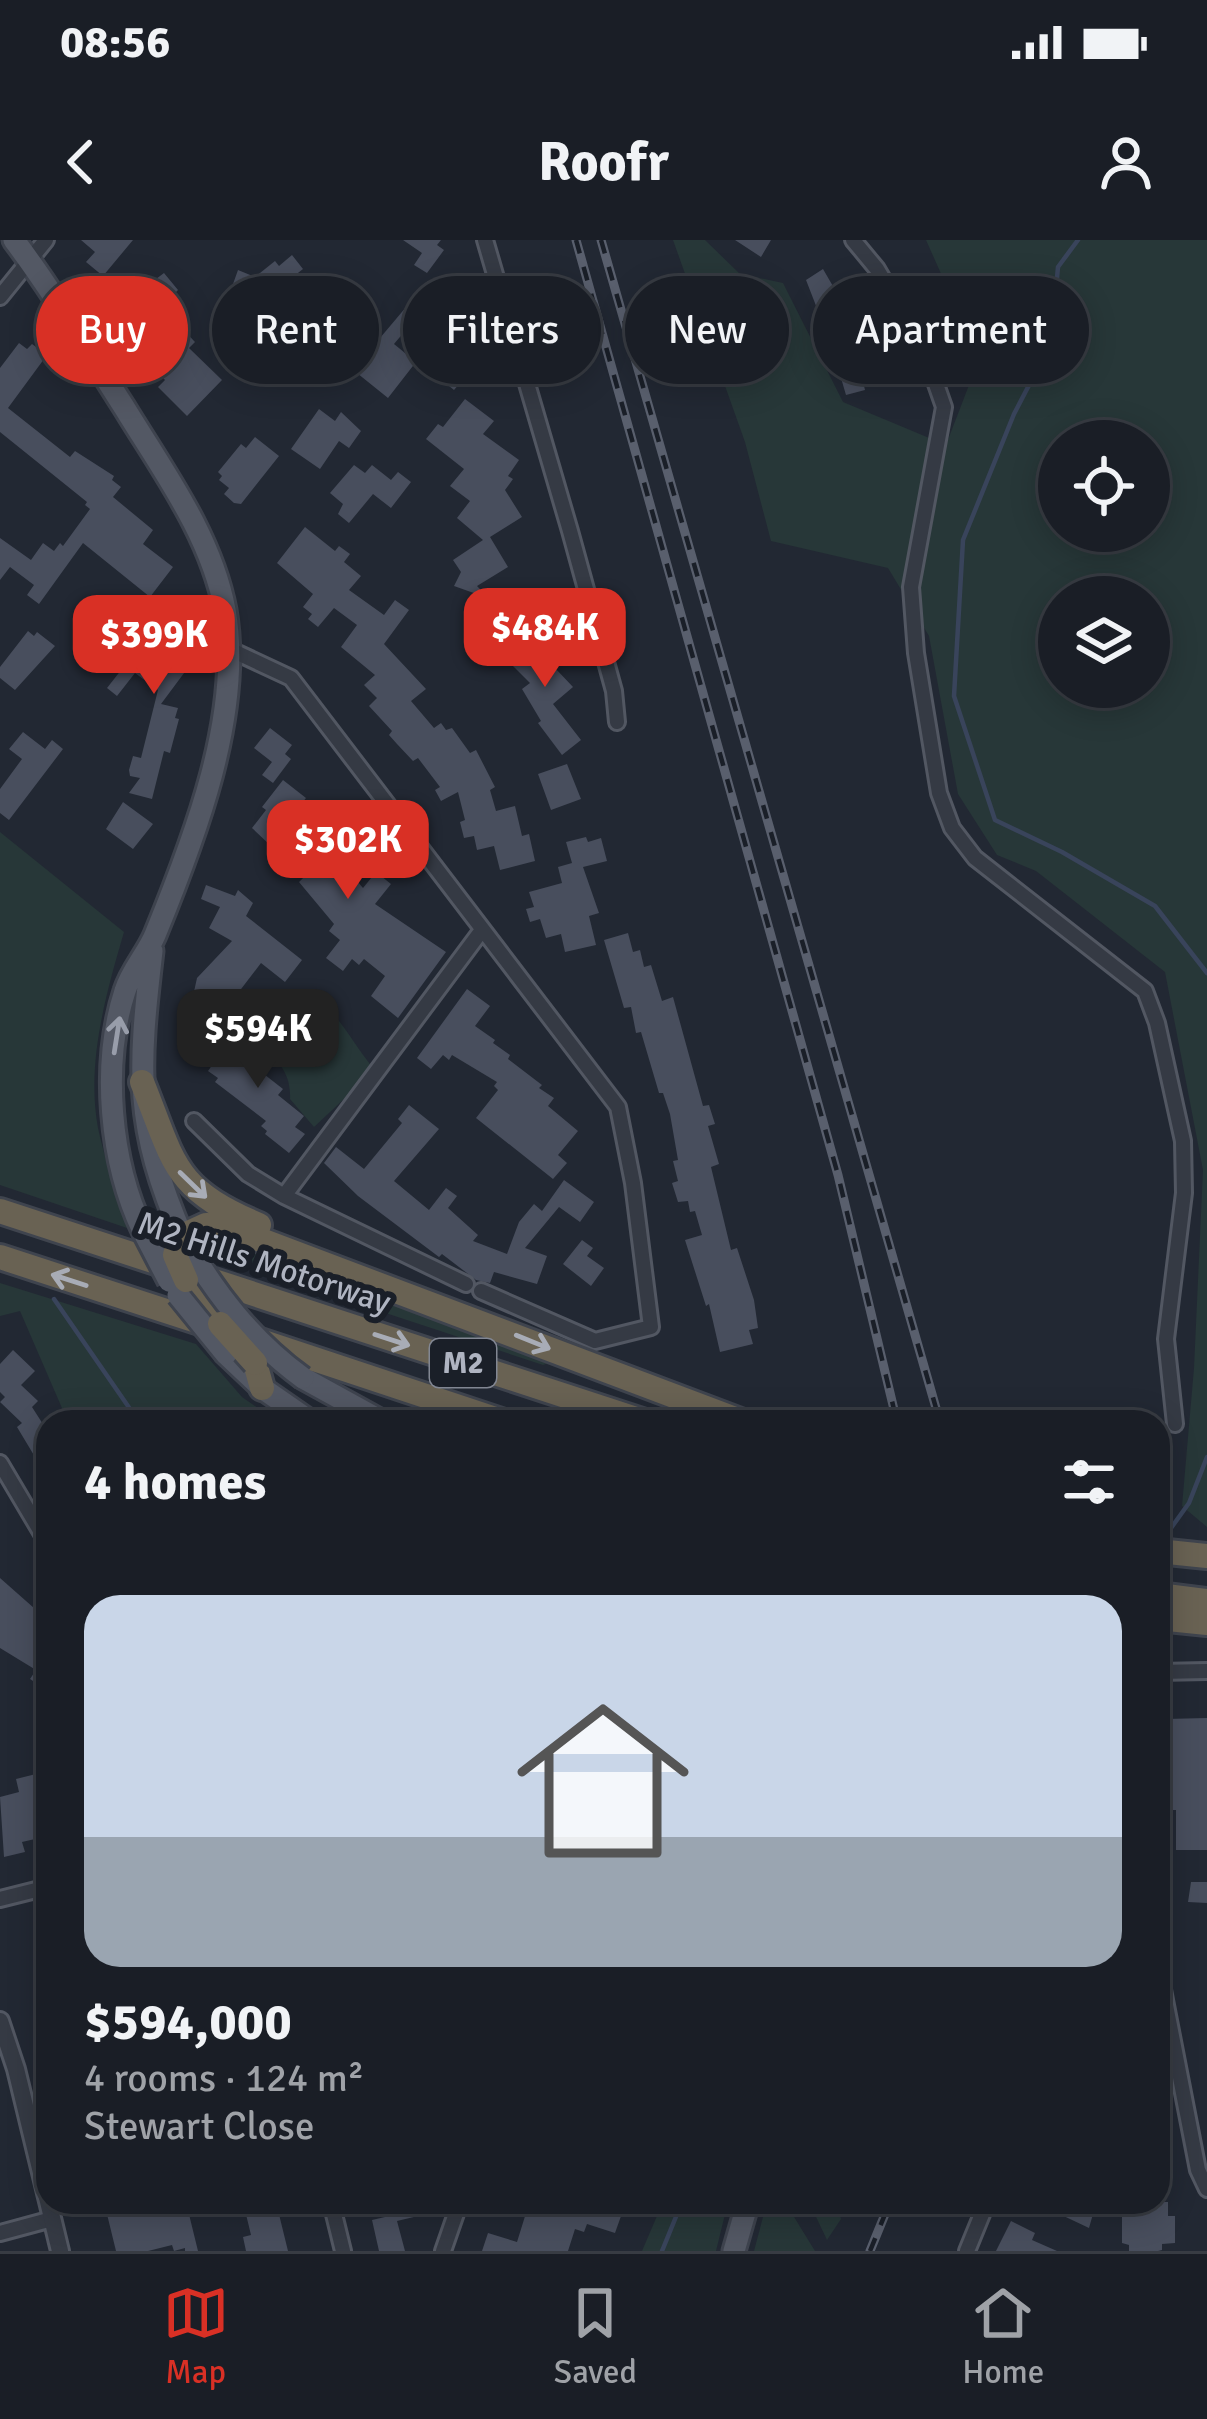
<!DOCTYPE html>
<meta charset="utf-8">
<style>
body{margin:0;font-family:Signika,sans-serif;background:#272b32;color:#f1f3f6;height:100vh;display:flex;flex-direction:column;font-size:45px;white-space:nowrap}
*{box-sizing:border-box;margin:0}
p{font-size:39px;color:#9fa2a7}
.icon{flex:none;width:66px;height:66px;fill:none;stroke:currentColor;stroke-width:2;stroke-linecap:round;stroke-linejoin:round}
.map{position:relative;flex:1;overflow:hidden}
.drawer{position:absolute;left:36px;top:1170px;width:1134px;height:804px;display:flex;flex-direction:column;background:#1a1e26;border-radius:36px;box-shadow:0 6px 30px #0003,0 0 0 3px #383c43}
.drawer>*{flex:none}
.hud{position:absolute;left:36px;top:36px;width:1137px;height:108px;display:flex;gap:24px}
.tools{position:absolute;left:1038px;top:180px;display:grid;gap:24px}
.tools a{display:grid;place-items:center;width:132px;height:132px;border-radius:50%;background:#1a1e26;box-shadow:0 6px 30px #0003,0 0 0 3px #383c43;font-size:60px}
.price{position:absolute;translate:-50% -102px;padding:0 27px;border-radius:24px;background:#d93025;color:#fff;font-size:39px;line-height:78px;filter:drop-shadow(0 3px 6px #0008)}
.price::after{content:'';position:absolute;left:50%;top:72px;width:36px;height:27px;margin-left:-18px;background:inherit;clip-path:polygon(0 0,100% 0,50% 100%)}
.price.selected{background:#222;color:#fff}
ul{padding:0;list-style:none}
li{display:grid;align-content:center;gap:24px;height:636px;padding:0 48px}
li span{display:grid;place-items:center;height:372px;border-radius:36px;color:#555}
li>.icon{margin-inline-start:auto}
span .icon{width:216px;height:216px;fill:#fffc;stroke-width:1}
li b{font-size:51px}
h2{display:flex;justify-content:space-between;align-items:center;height:144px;padding:0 48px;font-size:51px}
.chip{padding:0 42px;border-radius:54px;background:#1a1e26;box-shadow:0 6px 30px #0003,0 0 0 3px #383c43;font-size:42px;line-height:108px}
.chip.selected{background:#d93025;color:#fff}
.status{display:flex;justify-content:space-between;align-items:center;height:84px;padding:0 60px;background:#1a1e26;direction:ltr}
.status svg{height:33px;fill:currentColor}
header{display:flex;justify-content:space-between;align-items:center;height:156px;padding:0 48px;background:#1a1e26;font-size:54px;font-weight:800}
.dock{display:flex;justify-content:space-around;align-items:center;height:168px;border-top:3px solid #383c43;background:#1a1e26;font-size:33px;color:#9fa2a7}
.dock a{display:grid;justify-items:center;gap:6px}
.dock .selected{color:#d93025}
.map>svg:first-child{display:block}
.green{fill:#273738;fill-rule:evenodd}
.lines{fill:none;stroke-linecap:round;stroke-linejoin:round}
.stream{stroke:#39445b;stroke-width:4.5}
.building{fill:#484e5d}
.minor-casing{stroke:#525762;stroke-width:20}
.tertiary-casing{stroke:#525762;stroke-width:22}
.primary-casing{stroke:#3e434e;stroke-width:27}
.motorway-casing{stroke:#3f444e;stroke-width:30}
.minor{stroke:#353a44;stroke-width:14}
.tertiary{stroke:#353a44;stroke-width:16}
.primary{stroke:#535864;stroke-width:21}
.motorway{stroke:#696253;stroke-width:24}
.rail-casing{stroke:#595f6d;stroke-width:9}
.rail{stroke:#1a1f28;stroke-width:4.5;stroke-dasharray:14;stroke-linecap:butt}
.primary-bridge-casing{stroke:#3e434e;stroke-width:27;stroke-linecap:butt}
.motorway-bridge-casing{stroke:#3f444e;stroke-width:30;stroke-linecap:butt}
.primary-bridge{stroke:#535864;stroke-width:21}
.motorway-bridge{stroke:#696253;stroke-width:24}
.oneway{stroke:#989daa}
.oneway2{stroke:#a8acb6}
.labels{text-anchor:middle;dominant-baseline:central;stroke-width:12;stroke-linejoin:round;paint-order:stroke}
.shield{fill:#1a1f28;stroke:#828793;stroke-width:3}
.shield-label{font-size:30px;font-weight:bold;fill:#afb4c1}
.street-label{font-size:33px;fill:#afb4c1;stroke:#1a1f28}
</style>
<div class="status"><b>08:56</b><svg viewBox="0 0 49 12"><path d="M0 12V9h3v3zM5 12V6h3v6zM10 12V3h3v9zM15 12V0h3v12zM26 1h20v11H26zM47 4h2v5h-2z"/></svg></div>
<header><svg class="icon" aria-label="back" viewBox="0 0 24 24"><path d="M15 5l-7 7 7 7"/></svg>Roofr<svg class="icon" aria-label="person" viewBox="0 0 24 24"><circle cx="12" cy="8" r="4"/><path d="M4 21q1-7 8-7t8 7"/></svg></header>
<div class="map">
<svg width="1207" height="2011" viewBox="0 0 1207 2011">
<rect width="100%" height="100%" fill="#222833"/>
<path class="green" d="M 673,0 L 705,0 L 740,34 L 783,43 L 843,162 L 946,205 L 979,119 L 926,0 L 1207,0 L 1207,1287 L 1182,1266 L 1194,1128 L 1203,930 L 1165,732 L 1036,631 L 997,615 L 958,554 L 929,396 L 888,328 L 771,301 L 745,202 ZM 1059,201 L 1149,201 L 1149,291 L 1059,291 ZM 1059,357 L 1149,357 L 1149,447 L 1059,447 Z
M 0,592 L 124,692 C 106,754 86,823 98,888 C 105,921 118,955 127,988 L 0,945 Z
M 278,749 C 331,749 344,794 375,830 L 314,887 L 290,859 C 292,822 263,811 240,786 L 255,765 Z
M 208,997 L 226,998 L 551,1122 L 543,1125 L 231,1022 L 199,1007 L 197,1001 Z
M 0,1043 L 196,1104 L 242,1157 L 278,1182 L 68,1182 L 20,1071 L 0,1076 Z
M 663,1962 L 728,1962 L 716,2011 L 642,2011 Z
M 767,1962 L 791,1962 L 791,1972 L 815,2011 L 754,2011 Z
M 836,1962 L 841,1979 L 827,2000 L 809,1962 Z"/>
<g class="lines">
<path class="stream" d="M 1078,0 L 1058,27 L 1051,103 L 1014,174 L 963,300 L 954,456 L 995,580 L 1062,612 L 1155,666 L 1207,733
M 54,1059 L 139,1182
M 1161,1302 L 1189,1263 L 1207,1217
M 662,2011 L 682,1962"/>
</g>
<path class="building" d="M 81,0 L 133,0 L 103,36 L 86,22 L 95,12 Z
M 403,0 L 441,0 L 437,5 L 444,10 L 427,33 L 414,25 L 422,13 Z
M 735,0 L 771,0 L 761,17 Z
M 292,15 L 303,29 L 279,48 L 326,81 L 338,66 L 380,98 L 428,41 L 456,64 L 428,99 L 410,85 L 394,104 L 416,122 L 388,158 L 347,125 L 339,134 L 307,108 L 303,114 L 281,98 L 295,78 L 265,60 L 252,70 L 242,58 L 251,50 L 233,44 L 238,30 L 255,37 L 275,21 L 279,26 Z
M 823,29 L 852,79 L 845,84 L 852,96 L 865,150 L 846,155 L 836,121 L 847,118 L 824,75 L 820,76 L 806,40 Z
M 164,33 L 178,50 L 173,55 L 178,61 L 165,70 L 195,102 L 189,108 L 222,140 L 187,176 L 158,147 L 165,140 L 140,113 L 162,92 L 145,69 L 135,71 L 116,55 L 116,50 L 134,36 L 144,48 Z
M 443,100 L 474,127 L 454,150 L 422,124 Z
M 19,103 L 27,109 L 32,104 L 47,115 L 8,168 L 70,217 L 75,211 L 114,236 L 112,240 L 121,247 L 113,257 L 153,290 L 143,304 L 173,327 L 150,357 L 83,303 L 39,364 L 27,355 L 34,345 L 10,327 L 0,340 L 0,298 L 31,320 L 43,303 L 54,311 L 60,303 L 63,306 L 90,269 L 85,265 L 87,262 L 0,192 L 0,128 Z
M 465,159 L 494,181 L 483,194 L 519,220 L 508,236 L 513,239 L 505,250 L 522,277 L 490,297 L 508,327 L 477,346 L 509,380 L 490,396 L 494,401 L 485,410 L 465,388 L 474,380 L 467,373 L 485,357 L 454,346 L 461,332 L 453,320 L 483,300 L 457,278 L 470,261 L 450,246 L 464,229 L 426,199 L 438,184 L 443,187 Z
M 319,169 L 335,181 L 341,172 L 361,191 L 349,208 L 339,201 L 320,229 L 291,209 Z
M 255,197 L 279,216 L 241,264 L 234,263 L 224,254 L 229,248 L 219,240 L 222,236 L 218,232 L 241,204 L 246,208 Z
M 354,225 L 365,233 L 372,225 L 391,240 L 398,232 L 411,242 L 391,268 L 373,254 L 349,283 L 338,274 L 343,264 L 330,253 Z
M 305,287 L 335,311 L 339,306 L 350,314 L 344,322 L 361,336 L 349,350 L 384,375 L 395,360 L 409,370 L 384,404 L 426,449 L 411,461 L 434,488 L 441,483 L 446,490 L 452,488 L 470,513 L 476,510 L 495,547 L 490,550 L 496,571 L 515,566 L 522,596 L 529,594 L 535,621 L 500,630 L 494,606 L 477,610 L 474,596 L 464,598 L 460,582 L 465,580 L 458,552 L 441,561 L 435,550 L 440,547 L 418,518 L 413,521 L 397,504 L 389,495 L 392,491 L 369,466 L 377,458 L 364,445 L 375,435 L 341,407 L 357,385 L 334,368 L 318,387 L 308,379 L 312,374 L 303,367 L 313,354 L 277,323 Z
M 147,377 L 196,417 L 161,464 L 178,468 L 175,478 L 179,479 L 170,513 L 164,511 L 152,559 L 129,553 L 140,538 L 130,536 L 129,530 L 133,516 L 141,518 L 158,450 L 135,433 L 117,456 L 107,448 L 129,420 L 133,411 L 125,405 Z
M 28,391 L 34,396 L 37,392 L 55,406 L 15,450 L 0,438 L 0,427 Z
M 537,393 L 555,406 L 539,422 L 555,428 L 573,447 L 553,464 L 581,500 L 562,515 L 538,483 L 541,481 L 522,449 L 530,443 L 505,418 Z
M 270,488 L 292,505 L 285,514 L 291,519 L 273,543 L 262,535 L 272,522 L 254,508 Z
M 23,492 L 45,509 L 52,500 L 63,509 L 9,580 L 0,573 L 0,549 L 22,519 L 9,509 Z
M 567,524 L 581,559 L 551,570 L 538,534 Z
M 283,540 L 306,558 L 302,563 L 341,595 L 330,609 L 363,648 L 376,632 L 391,644 L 375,664 L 446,712 L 398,778 L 371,756 L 385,736 L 364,719 L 359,725 L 352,719 L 343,731 L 326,718 L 340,700 L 329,691 L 334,684 L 299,642 L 304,637 L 252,588 L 266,570 L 262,567 Z
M 123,562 L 153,584 L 133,609 L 106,589 Z
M 586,597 L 588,602 L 601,598 L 607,621 L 583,627 L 599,673 L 589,676 L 596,705 L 565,712 L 561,694 L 546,698 L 540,679 L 530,682 L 526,669 L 534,667 L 529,652 L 562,643 L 558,627 L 572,623 L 566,602 Z
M 206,645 L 235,656 L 238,650 L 253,663 L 246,676 L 302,720 L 285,742 L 261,723 L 235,757 L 228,752 L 224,772 L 213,770 L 208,793 L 186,788 L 197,738 L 232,701 L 209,688 L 220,667 L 201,659 Z
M 628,693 L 633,712 L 640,710 L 644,727 L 651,725 L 662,761 L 673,757 L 703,866 L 709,865 L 715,884 L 708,886 L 719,924 L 711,927 L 731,1010 L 737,1008 L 754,1060 L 758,1088 L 749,1090 L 753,1104 L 720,1112 L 709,1064 L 706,1066 L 685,1000 L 702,995 L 695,971 L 690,972 L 688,961 L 678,962 L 672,943 L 678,941 L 673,921 L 678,920 L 670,874 L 663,853 L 659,853 L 641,792 L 636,793 L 631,767 L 624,768 L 604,700 Z
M 467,749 L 490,766 L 475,786 L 495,800 L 493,803 L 510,815 L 508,819 L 542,845 L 539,848 L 554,858 L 548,866 L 578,891 L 558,915 L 567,923 L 553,939 L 476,878 L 498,850 L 494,846 L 497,842 L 452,815 L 449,820 L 443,815 L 431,829 L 417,818 Z
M 232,797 L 243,805 L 246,800 L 271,818 L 260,831 L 283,849 L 278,855 L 304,876 L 295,887 L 305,894 L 289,913 L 265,894 L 267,891 L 261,886 L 266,881 L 215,842 L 218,838 L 208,831 Z
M 409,865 L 439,889 L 394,941 L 429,970 L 446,948 L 457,956 L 448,968 L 478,995 L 473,1001 L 507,1014 L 519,982 L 534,964 L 542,971 L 564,940 L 594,962 L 580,982 L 559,967 L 525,1008 L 547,1016 L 537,1044 L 494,1032 L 490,1043 L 476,1040 L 442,1014 L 439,1017 L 358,956 L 324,923 L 336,907 L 364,929 L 402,883 L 398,879 Z
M 582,1000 L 593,1008 L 587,1016 L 604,1028 L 591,1046 L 563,1024 Z
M 13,1110 L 35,1131 L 21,1145 L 38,1161 L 32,1167 L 48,1192 L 48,1216 L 38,1222 L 17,1187 L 22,1183 L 0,1162 L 5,1157 L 0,1152 L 0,1124 Z
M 0,1338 L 43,1376 L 35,1389 L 48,1397 L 48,1438 L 42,1447 L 30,1439 L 36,1430 L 0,1408 Z
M 1207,1478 L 1207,1610 L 1176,1610 L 1176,1570 L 1163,1570 L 1163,1537 L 1158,1537 L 1158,1492 L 1165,1492 L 1165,1479 Z
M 48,1531 L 48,1596 L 22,1602 L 25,1612 L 4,1617 L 0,1557 L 19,1552 L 16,1539 Z
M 1191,1642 L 1207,1642 L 1207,1663 L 1188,1662 Z
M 48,1687 L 48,1740 L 43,1740 L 33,1691 Z
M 104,1962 L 186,1962 L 198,2011 L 185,2011 L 185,2008 L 174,2011 L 172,2005 L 148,2011 L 116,2011 Z
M 243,1962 L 276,1962 L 288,2011 L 246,2011 L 243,1997 L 251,1995 Z
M 381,1962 L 414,1962 L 418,1976 L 397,1981 L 405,2011 L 379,2011 L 372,1980 L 385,1977 Z
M 501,1962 L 626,1962 L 615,1993 L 587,1984 L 584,1992 L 575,1989 L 568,2011 L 482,2011 L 488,1993 L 517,2002 L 526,1973 Z
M 1034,1962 L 1091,1962 L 1093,1974 L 1089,1988 Z
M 1122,1962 L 1168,1962 L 1168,1976 L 1175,1976 L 1175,2003 L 1162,2004 L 1162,2010 L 1158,2011 L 1129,2011 L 1129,2005 L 1122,2003 Z
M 1011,1981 L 1035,1993 L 1032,2000 L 1057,2011 L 996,2011 Z"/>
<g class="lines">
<g class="minor-casing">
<path id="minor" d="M 485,0 L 570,291 L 614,451 L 617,482
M 853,0 L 877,29 L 923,107 L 944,167 L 911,347 L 916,413 L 939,553 L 952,588 L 975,618 L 1145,751 L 1157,783 L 1183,901 L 1184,953 L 1166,1099 L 1175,1184
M 0,57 L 46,0
M 229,409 L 291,438 L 618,867 L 633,943 L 651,1087 L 595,1101 L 481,1051
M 194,881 L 248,934 L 284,956 L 466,1044
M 284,956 L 482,690
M 0,1223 L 48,1304
M 1158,1432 L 1207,1431
M 0,1659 L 48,1647
M 1158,1724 L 1198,1930 L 1207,1949
M 331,1962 L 343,2011
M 0,1993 L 52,1979
M 443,2011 L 460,1962
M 967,2011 L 987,1962"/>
</g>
<g class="tertiary-casing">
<path id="tertiary" d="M 0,1781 L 16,1829 L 60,2011"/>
</g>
<g class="primary-casing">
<path id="primary" d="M 14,0 C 54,53 88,111 124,167 C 163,231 211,295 225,370 C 243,473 194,600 155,695 C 147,714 131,731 125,751 C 101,825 110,922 143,991
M 152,711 C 138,830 134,886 183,998
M 226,1114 L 262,1148 L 311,1182
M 303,1138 L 383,1182
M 734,2011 L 748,1962"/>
</g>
<g class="motorway-casing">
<path id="motorway" d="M 142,842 C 175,924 172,948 259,985
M 0,971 L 645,1182
M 180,997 L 206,985 L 229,988 L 743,1182
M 0,1017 L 209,1085
M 186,1040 L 220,1084
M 254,1099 L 504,1182
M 255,1123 L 262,1148
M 1158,1311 L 1207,1316
M 1158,1355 L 1207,1361
M 1158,1378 L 1207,1383"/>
</g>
<use href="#minor" class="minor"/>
<use href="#tertiary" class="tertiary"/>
<use href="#primary" class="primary"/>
<use href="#motorway" class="motorway"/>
<g class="rail-casing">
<path id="rail" d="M 576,0 L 838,935 L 897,1182
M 601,0 L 940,1182
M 870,2011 L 890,1962"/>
</g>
<use href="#rail" class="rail"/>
<g class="primary-bridge-casing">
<path id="primary-bridge" d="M 143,991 L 169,1041
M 183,998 C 215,1053 251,1100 303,1138
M 178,1055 L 226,1114"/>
</g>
<g class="motorway-bridge-casing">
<path id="motorway-bridge" d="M 180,997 L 175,1015 L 186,1040
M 220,1084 L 255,1123"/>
</g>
<use href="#primary-bridge" class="primary-bridge"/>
<use href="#motorway-bridge" class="motorway-bridge"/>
</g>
<defs><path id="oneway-shaft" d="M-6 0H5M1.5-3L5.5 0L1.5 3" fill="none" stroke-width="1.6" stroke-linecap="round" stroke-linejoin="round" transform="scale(3)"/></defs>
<use class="oneway" href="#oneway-shaft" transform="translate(117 795) rotate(-81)"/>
<g class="oneway2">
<use href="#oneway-shaft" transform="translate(193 945) rotate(44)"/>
<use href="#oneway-shaft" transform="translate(69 1040) rotate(-162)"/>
<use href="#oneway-shaft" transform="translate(392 1100) rotate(18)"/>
<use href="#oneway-shaft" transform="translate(533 1102) rotate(22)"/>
</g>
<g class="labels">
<rect class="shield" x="430" y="1099" width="66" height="48" rx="9"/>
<g class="shield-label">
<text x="463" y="1123">M2</text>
</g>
<g class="street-label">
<text transform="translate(264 1023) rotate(18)">M2 Hills Motorway</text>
</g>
</g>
</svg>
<div class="tools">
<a><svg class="icon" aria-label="locate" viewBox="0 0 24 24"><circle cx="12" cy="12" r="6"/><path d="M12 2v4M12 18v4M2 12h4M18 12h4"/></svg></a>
<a><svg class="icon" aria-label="layers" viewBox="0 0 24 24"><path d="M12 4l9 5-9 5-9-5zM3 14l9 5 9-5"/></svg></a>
</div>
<b class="price" style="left:545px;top:450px">$484K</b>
<b class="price" style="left:154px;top:457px">$399K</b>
<b class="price" style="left:348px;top:662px">$302K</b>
<b class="price selected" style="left:258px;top:851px">$594K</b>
<div class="hud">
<a class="chip selected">Buy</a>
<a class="chip">Rent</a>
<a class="chip">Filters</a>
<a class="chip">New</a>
<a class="chip">Apartment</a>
</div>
<section class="drawer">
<h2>4 homes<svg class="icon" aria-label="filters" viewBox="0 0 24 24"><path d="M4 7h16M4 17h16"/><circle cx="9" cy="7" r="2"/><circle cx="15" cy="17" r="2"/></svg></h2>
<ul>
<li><span style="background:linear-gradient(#c9d6e8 65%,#9aa5b1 0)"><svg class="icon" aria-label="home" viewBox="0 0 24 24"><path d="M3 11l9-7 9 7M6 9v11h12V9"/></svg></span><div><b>$594,000</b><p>4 rooms · 124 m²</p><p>Stewart Close</p></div></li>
</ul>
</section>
</div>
<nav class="dock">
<a class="selected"><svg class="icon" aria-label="map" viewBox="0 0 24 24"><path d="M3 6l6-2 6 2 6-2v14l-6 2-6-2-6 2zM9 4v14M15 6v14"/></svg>Map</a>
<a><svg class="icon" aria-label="saved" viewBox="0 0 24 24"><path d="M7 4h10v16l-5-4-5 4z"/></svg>Saved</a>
<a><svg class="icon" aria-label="home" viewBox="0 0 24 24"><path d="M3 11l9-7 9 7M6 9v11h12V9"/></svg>Home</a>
</nav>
